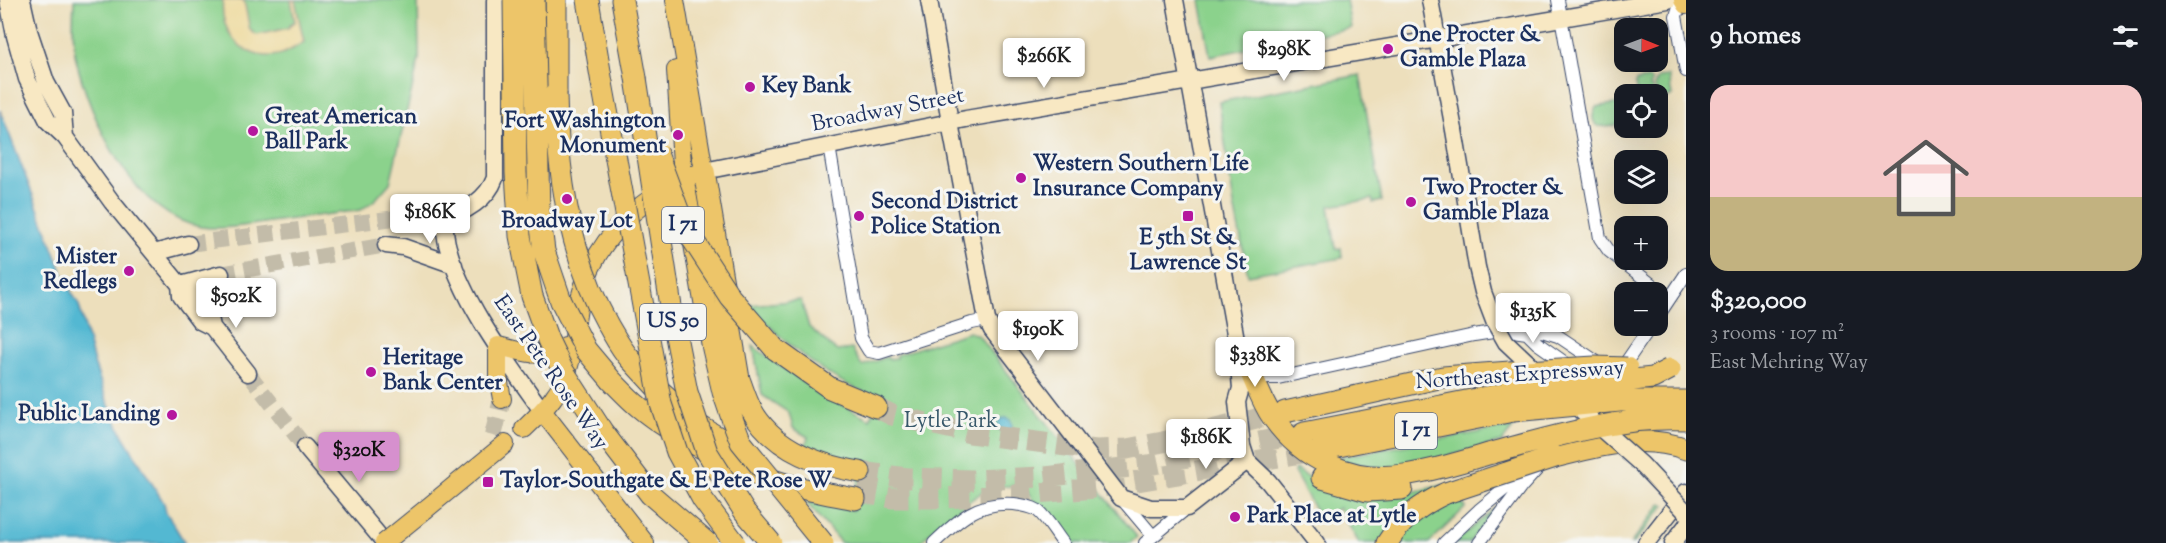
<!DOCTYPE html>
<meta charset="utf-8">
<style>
body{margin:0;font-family:"Sorts Mill Goudy",serif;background:#242831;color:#f1f3f6;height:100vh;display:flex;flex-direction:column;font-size:22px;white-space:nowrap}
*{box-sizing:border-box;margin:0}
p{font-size:20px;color:#9ea1a6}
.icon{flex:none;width:33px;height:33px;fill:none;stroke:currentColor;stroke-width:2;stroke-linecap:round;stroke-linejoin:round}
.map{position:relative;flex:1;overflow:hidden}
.drawer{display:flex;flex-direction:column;background:#171b24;width:480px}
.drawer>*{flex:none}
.needle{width:39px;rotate:91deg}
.buttons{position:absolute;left:1614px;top:18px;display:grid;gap:12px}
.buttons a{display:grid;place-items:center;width:54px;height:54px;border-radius:12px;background:#171b24;box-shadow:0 6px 24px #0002;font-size:30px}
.price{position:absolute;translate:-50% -51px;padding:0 14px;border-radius:6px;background:#fff;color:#222;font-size:20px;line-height:39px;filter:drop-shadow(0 2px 3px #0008)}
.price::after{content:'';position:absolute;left:50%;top:36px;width:18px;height:14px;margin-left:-9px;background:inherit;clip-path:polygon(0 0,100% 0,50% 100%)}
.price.active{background:#d690ce;color:#111}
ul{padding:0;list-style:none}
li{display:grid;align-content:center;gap:12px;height:318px;padding:0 24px}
li span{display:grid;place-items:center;height:186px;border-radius:18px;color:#555}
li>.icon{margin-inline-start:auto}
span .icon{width:108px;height:108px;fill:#fffc;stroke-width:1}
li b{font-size:26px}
h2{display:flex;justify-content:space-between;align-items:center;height:72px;padding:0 24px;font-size:26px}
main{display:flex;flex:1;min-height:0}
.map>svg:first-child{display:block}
.green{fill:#8bd28c;stroke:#538075;stroke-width:1.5}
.sand{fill:#eeda9e;stroke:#84847e;stroke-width:1.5}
.water{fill:#53b8d2;stroke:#377498;stroke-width:1.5}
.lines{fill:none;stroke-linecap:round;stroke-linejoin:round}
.secondary-tunnel{stroke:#c3bca9;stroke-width:16;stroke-dasharray:16 8;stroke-linecap:butt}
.primary-tunnel{stroke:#c3bca9;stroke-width:18;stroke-dasharray:18 9;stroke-linecap:butt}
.highway-tunnel{stroke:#c3bca9;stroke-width:21;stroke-dasharray:21 10;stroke-linecap:butt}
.street-casing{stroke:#3a496c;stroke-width:14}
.secondary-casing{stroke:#3a496c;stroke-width:19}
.primary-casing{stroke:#3a496c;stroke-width:20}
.highway-casing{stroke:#3a496c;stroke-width:23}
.street{stroke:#fff;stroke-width:12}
.secondary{stroke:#f8e8c3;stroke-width:16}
.primary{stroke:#edc569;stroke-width:18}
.highway{stroke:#edc569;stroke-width:21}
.secondary-bridge-casing{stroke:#3a496c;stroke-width:19;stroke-linecap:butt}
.primary-bridge-casing{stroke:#3a496c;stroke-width:20;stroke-linecap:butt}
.highway-bridge-casing{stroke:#3a496c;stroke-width:23;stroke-linecap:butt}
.secondary-bridge{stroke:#f8e8c3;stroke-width:16}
.primary-bridge{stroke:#edc569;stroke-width:18}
.highway-bridge{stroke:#edc569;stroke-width:21}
.poi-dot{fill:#b5179e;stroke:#f6f6f2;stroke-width:2}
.labels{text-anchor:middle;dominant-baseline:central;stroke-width:6;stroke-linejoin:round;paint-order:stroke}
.shield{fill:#f6f6f2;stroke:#5d6b8a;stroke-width:1.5}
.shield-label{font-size:21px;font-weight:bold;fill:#1b2f5e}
.poi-label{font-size:22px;font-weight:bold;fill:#1b2f5e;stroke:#f6f6f2;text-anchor:start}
.street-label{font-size:22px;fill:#1b2f5e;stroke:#f6f6f2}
.park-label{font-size:22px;fill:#37586a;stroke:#f6f6f2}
</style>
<main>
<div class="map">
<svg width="1686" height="543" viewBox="0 0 1686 543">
<rect width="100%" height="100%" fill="#f6f6f2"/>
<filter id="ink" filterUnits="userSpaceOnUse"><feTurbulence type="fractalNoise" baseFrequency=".0167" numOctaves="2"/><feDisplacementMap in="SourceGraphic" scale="12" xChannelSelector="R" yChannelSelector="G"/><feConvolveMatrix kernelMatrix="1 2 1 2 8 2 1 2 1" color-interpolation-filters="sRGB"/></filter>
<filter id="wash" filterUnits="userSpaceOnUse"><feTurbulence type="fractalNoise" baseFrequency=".008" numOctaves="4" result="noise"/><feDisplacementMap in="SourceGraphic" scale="24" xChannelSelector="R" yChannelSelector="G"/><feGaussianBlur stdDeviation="1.35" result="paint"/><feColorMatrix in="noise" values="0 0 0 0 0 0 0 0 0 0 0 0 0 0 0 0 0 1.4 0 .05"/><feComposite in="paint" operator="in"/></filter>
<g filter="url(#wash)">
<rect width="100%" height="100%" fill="#eddfbc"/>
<path class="green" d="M 74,0 L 418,0 L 419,59 L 390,183 L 376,199 L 361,210 C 330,214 300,218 270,222 C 248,225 224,230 201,227 C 134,215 90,120 76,59 C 72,40 73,19 74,0 Z
M 1200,0 L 1346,0 L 1351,28 L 1210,56 Z
M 1360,75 L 1382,201 L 1373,203 L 1372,199 L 1329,206 L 1336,249 L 1341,248 L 1342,258 L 1248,275 L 1234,205 L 1219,102 Z
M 1668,76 L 1672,96 L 1658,101 L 1658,94 L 1654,86 L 1659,77 Z
M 1649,79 L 1652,81 L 1650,86 L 1655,94 L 1637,94 L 1635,84 L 1637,81 Z
M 1621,103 L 1624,104 C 1624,124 1615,130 1596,125 C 1591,119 1593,114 1596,107 Z
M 801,300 L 809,327 L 837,351 L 852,349 L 862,366 L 887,357 L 888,359 L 896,358 L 896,355 L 969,332 L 978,335 L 1137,537 L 1130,543 L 1066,543 L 1021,485 C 1013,489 1002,484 993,487 C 979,491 930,531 920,543 L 841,543 L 805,501 L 853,510 L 861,465 L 805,447 L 808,437 L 793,428 L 789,413 L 762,395 L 753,346 C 791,374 828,399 870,419 L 880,396 C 833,387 781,340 749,305 Z
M 1515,426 L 1502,442 L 1395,470 L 1328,459 Z
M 1295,469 L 1318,483 L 1412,492 L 1444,485 L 1377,543 L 1359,543 L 1339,508 L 1320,519 L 1294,472 Z
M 1453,496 L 1466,507 L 1429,543 L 1395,543 L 1414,521 Z
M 1662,503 L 1665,505 L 1634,543 L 1631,543 Z
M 1496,507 L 1469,543 L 1454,543 Z"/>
<path class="sand" d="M 223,0 L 244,0 L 250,30 L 257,35 L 288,28 L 292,23 L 295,22 L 291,0 L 295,0 L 304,42 C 293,49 282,56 269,56 C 239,56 219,28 223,0 Z"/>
<path class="water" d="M 0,110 L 67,284 L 79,305 L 94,363 L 107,401 L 123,436 L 164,503 L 166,512 L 185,543 L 0,543 Z
M998 425a7 7 0 1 1 14 0a7 7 0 1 1-14 0Z"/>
</g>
<g filter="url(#ink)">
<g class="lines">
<path class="secondary-tunnel" d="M 188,244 L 419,215
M 221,274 L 386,245
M 248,373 L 305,447"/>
<path class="primary-tunnel" d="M 493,436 L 502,399"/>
<path class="highway-tunnel" d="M 876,407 L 892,415 L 970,433 L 1096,450 L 1127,449 L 1163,442 L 1285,412
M 860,472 L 908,478 L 972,480 L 1044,477 L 1149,465 L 1303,433
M 857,492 L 892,498 L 931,498 L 1002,496 L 1096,488 L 1319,450"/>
<g class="street-casing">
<path id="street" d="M 1558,0 L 1600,238 L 1609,251 L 1669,298
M 1681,0 L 1676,16 L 1686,71
M 829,146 L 861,338 L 869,351 L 879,353 L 972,323 L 987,320
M 1658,316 L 1686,274
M 1527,333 L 1537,343 L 1571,367
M 1256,364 L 1266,378 L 1278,378 L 1474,335 L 1506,330 L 1527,333 L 1542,331 L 1558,336 L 1603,366
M 1620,371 L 1651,326
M 1121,498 L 1153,536
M 934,543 C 959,519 978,501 1014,504 C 1022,505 1030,506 1037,510 C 1047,518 1055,533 1063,543
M 1145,543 L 1187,508
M 1444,543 L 1479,510 L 1527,471
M 1479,543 L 1522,486 L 1542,464"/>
</g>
<g class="secondary-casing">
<path id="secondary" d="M 8,0 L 15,36 L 27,79 L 48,121 L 65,137 L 112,202 L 180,285 C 201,290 209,307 212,327
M 22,0 L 29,31 L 46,82 L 63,113 L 65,137
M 929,0 L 953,139 L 987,320 L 992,330 L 1121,498 L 1151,508 L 1187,508 L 1247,461
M 1175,0 L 1237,345 L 1241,388 L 1237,402 L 1242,446 L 1247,461 L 1268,481 L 1317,543
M 1430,0 L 1454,130
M 704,171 L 966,119 L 1668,0
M 419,215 C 426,216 436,218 443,217 C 465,214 488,198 495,178 L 495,0
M 443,217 C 445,226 445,235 447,244 C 461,301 509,364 543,412
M 386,245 L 403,247 L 454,265
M 154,253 L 188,244
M 180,285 L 181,296 L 200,321 L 212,327 L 248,373
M 181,285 L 221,274
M 305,447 L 385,543
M 1646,543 L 1686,492
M 1673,543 L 1686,526"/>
</g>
<g class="primary-casing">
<path id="primary" d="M 1683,0 L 1686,5
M 676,70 L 683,179
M 502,399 L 498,377 L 498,346 C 522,351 543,361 565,346
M 543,412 L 645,543
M 524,429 C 544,410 564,390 570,362 C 575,341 575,319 580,298 C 596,235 645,193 704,171 L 675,0
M 426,509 L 505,444"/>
</g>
<g class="highway-casing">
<path id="highway" d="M 588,0 L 602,83
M 622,0 L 636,78
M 556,93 L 556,0
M 704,171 L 739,379 C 743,389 746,400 751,409 C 773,449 817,465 860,472
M 683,179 L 713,349 L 723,392 L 733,421
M 1237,345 C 1252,368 1257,395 1273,418 C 1303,460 1352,483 1404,475 C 1434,471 1463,461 1492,453
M 775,349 L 830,388 L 876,407
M 631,360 L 655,386 L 698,425 L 750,457
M 612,381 C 621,390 629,399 639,407 C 671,434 739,470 779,482 C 804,490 830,494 855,499
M 1285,412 L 1443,377 L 1510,372
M 1304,433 L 1512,392
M 1319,450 L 1513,411
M 1555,457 C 1599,446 1641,433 1686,449
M 1322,478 L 1367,491 L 1402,489
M 1387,543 C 1402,519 1420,505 1446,493"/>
</g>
<use href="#street" class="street"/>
<use href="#secondary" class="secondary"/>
<use href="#primary" class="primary"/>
<use href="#highway" class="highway"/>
<g class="secondary-bridge-casing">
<path id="secondary-bridge" d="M 1454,130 L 1477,267 L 1483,292 L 1494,321 L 1506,342 L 1542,376
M 1570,401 L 1641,464 L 1686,512"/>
</g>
<g class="primary-bridge-casing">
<path id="primary-bridge" d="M 384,543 L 426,509"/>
</g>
<g class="highway-bridge-casing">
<path id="highway-bridge" d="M 514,0 L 516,173 L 520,236 L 532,296 L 548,340 L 562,369 L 602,431 L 650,494 L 707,543
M 534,0 L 539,211 L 544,251 L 561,301 L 586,350 L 612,381
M 636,78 L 674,326 L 687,392 L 707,452 L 744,511 L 771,543
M 602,83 L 661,404 L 677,452 L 703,500 L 735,543
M 556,93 C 557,173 569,255 608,325 C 615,337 621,349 631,360
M 656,151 L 684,226 L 730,297 L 775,349
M 1510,372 L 1595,367 L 1627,368
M 1512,392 L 1653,378 L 1670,369
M 1513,411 L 1620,401 L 1686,401
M 733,421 L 741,442 L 823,543
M 1492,453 C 1556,436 1620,416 1686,419
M 1446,493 L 1555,457"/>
</g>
<use href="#secondary-bridge" class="secondary-bridge"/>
<use href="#primary-bridge" class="primary-bridge"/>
<use href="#highway-bridge" class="highway-bridge"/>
</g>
</g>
<g class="poi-dot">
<circle cx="1388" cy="49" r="6"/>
<circle cx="750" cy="87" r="6"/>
<circle cx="253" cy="131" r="6"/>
<circle cx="678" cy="135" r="6"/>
<circle cx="1021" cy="178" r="6"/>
<circle cx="567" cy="199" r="6"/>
<circle cx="1411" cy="202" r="6"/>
<circle cx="859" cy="216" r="6"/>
<rect x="1182" y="210" width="12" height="12" rx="3"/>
<circle cx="129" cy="271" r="6"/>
<circle cx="371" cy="372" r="6"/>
<circle cx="172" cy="415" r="6"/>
<rect x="482" y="476" width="12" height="12" rx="3"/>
<circle cx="1235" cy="517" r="6"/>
</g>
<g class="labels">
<g class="shield">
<rect x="662" y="207" width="42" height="36" rx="4.5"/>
<rect x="640" y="304" width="66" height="36" rx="4.5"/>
<rect x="1395" y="413" width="42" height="36" rx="4.5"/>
</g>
<g class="shield-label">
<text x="683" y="225">I 71</text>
<text x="673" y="322">US 50</text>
<text x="1416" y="431">I 71</text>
</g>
<g class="poi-label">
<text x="1400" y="36">One Procter &amp;<tspan x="1400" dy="25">Gamble Plaza</tspan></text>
<text x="762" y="87">Key Bank</text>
<text x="265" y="118">Great American<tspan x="265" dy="25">Ball Park</tspan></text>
<text x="666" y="122" text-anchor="end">Fort Washington<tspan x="666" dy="25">Monument</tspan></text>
<text x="1033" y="165">Western Southern Life<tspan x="1033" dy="25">Insurance Company</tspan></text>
<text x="1423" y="189">Two Procter &amp;<tspan x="1423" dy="25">Gamble Plaza</tspan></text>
<text x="871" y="203">Second District<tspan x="871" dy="25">Police Station</tspan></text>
<text x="567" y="222" text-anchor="middle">Broadway Lot</text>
<text x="1188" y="239" text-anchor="middle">E 5th St &amp;<tspan x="1188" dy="25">Lawrence St</tspan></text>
<text x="117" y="258" text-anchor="end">Mister<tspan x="117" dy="25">Redlegs</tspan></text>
<text x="383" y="359">Heritage<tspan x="383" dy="25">Bank Center</tspan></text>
<text x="160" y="415" text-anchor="end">Public Landing</text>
<text x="500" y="482">Taylor-Southgate &amp; E Pete Rose W</text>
<text x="1247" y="517">Park Place at Lytle</text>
</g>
<g class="street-label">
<text transform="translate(888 111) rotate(-11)">Broadway Street</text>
<text transform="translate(550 373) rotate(55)">East Pete Rose Way</text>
<text transform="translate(1520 376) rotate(-4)">Northeast Expressway</text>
</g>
<g class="park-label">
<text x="951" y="422">Lytle Park</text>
</g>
</g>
</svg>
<div class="buttons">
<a><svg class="needle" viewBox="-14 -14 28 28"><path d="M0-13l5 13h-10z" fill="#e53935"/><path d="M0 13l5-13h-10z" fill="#9ea1a6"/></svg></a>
<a><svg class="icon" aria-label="locate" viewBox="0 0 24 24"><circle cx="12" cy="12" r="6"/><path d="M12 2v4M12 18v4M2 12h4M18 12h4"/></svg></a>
<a><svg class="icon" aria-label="layers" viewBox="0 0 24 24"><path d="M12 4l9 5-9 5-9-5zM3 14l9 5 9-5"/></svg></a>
<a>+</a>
<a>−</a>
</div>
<b class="price" style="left:1284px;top:82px">$298K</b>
<b class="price" style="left:1044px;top:89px">$266K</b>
<b class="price" style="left:430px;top:245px">$186K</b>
<b class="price" style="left:236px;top:329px">$502K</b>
<b class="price" style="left:1533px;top:344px">$135K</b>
<b class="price" style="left:1038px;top:362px">$190K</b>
<b class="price" style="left:1255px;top:388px">$338K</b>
<b class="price" style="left:1206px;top:470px">$186K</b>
<b class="price active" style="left:359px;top:483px">$320K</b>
</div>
<section class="drawer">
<h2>9 homes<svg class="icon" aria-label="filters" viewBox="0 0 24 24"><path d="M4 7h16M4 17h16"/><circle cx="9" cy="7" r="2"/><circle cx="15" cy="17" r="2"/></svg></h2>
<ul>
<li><span style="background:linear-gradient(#f6c9c9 60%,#c2b280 0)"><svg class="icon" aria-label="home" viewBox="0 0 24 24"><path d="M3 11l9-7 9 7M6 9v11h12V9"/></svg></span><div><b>$320,000</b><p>3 rooms · 107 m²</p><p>East Mehring Way</p></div></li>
</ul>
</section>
</main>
